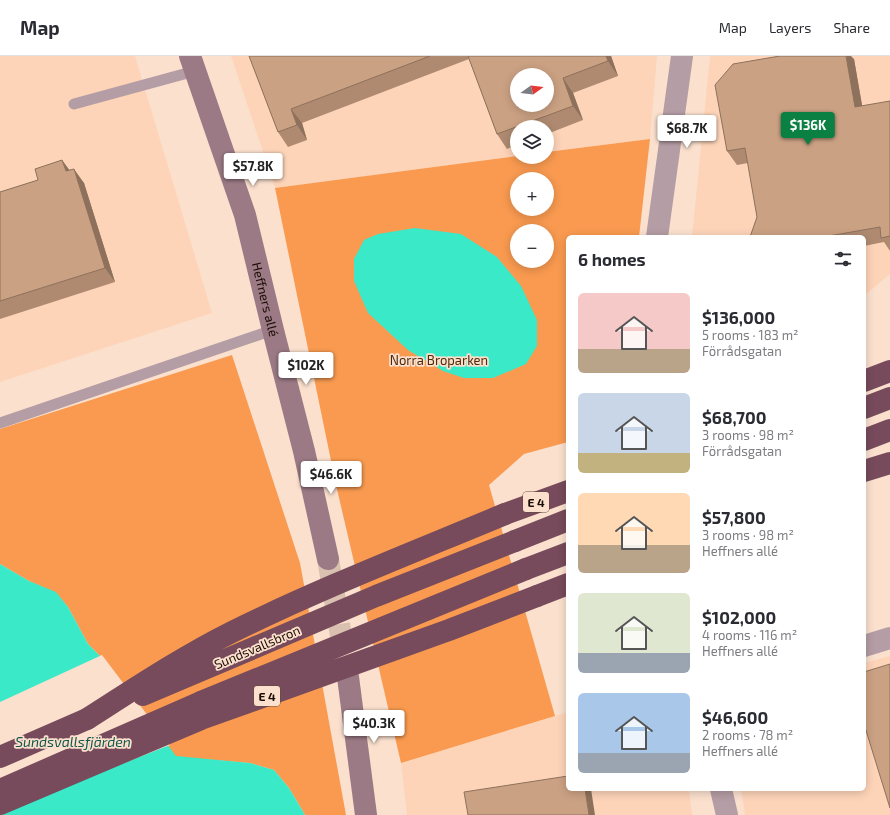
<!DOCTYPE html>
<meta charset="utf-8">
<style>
body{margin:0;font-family:"Exo 2",sans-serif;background:#f2f2f3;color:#2b2b33;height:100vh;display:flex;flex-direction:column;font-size:15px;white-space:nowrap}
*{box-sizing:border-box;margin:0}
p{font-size:13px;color:#7c7c81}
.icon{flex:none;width:22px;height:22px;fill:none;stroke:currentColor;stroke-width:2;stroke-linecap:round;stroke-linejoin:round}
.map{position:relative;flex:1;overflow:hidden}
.details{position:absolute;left:566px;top:179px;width:300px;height:556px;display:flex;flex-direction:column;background:#fff;border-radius:6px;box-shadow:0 2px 10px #0003}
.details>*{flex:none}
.needle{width:26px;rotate:75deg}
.buttons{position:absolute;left:510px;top:12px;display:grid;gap:8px}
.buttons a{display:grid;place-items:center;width:44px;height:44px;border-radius:50%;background:#fff;box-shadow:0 2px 10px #0003;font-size:20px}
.price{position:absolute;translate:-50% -34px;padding:0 9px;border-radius:4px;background:#fff;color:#222;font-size:13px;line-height:26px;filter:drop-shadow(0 1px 2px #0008)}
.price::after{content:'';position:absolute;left:50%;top:24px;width:12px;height:9px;margin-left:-6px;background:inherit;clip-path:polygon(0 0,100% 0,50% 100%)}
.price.on{background:#0b8043;color:#fff}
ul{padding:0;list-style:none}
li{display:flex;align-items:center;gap:12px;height:100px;padding:0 12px}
li span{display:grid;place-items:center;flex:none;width:112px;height:80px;border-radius:6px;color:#555}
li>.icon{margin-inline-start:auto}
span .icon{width:48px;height:48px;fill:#fffc;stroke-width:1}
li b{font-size:17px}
h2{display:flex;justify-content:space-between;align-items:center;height:48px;padding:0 12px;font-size:17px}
header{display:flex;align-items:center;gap:24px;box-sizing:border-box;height:56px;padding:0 20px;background:#fff;border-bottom:1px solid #e1e1e2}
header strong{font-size:19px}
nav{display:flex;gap:22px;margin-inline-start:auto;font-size:14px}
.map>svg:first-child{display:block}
.built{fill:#fdd4b8;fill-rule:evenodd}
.green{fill:#f99a50;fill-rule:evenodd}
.water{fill:#3ae9c7}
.pier{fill:#fbe0ce}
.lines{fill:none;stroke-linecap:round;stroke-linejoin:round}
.secondary-tunnel{stroke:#dac0b0;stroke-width:22;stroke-dasharray:22 11;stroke-linecap:butt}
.lane{stroke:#b49da4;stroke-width:11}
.street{stroke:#b49da4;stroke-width:22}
.secondary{stroke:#9b7a85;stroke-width:22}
.highway{stroke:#774b5b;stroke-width:22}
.highway-bridge{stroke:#774b5b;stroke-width:22}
.wall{fill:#af8a71}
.shaded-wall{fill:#8e715c}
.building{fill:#cba183;stroke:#8e715c;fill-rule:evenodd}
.labels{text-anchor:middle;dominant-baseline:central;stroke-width:3.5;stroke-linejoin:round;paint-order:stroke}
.shield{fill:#fbe0ce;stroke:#5f4c41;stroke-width:1}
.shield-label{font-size:12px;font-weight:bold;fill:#1c0d04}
.street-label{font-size:13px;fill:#1c0d04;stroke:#fbe0ce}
.park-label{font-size:13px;fill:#4f2a0a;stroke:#fbe0ce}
.water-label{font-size:14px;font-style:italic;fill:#12574a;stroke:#fbe0ce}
</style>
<header>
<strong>Map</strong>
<nav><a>Map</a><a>Layers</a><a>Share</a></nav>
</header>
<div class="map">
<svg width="890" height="759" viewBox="0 0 890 759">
<rect width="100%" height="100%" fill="#fbe0ce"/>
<path class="built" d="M 0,0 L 135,0 L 212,257 L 0,326 Z
M 231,0 L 657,0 L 650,83 L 547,96 L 547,71 L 517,71 L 517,100 L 275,132 ZM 517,19 L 547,19 L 547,49 L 517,49 Z
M 710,0 L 890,0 L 890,218 L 864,240 L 864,181 L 692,181 Z
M 890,600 L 890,759 L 745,759 L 741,733 L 864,733 L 864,607 Z
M 568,656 L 568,733 L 689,733 L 692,759 L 407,759 L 401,707 Z"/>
<path class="green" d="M 650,83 L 639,181 L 568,181 L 568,386 L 524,398 L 489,429 L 555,660 L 401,707 L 336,429 L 275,132 L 517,100 L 547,101 L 547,96 ZM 517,123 L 547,123 L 547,153 L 517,153 ZM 517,175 L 547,175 L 547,205 L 517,205 Z
M 232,299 L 300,507 L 346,759 L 305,759 L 289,732 L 274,714 L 250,707 L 176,701 L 101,601 L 88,588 L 68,551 L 56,537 L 29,525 L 0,508 L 0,373 Z"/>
<path class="water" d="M 415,172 L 461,178 L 497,201 L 521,230 L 537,264 L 537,290 L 526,308 L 493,322 L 464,322 L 443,315 L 408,294 L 368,257 L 354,225 L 354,203 L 364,184 L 378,178 Z
M 0,508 L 29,525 L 56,536 L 68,551 L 88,588 L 101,601 L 176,700 L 250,707 L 274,714 L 289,732 L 305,759 L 0,759 Z"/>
<path class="pier" d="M 102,599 L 170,689 L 109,713 L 0,758 L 0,646 Z"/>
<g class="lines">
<path class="secondary-tunnel" d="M 328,503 L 348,621"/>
<path class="lane" d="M 74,48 L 195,15
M 0,367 L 273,274"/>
<path class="street" d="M 657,181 L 682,0
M 864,590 L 890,582
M 721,733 L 727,759"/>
<g class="secondary">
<path id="s1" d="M 190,0 L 245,159 L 273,274 L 304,395 L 328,503"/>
<path d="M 348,621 L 366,759"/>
</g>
<path class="highway" d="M 864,325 L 890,315
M 864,352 L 890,342
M 864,384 L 890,374
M 864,415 L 890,407
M 505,458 L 568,435
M 515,485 L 568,464
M 526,513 L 568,497
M 537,540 L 568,528
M 0,701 L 87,663
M 0,734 L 201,646"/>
<path class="highway-bridge" d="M 143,639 L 376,540 L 515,485
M 201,646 L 526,513
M 87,663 C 134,633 182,601 232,576 C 321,532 414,496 505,458
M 0,748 L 201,663 L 449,574 L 537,540"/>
</g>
<path class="wall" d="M 249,0 L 611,0 L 618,20 L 573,37 L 583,64 L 547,78 L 547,71 L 517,71 L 517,89 L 507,93 L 497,78 L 469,3 L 302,67 L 307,84 L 288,91 L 278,76 Z
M 854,3 L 862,50 L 890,45 L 890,195 L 884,186 L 864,190 L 864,181 L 750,181 L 757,161 L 748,107 L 737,109 L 727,95 Z
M 62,104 L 69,114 L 84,127 L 115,226 L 0,263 L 0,136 L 38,124 Z"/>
<path class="shaded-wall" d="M 606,0 L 611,0 L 618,20 L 608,5 Z
M 846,0 L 851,0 L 854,3 L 865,66 L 855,51 Z
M 563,22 L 573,37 L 583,64 L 573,50 Z
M 291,53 L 302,67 L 307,84 L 297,69 Z
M 62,104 L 73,119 L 66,115 Z
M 74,113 L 84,127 L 115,226 L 105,212 Z
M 585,733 L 591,733 L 595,759 L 589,759 Z"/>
<path class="building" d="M 249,0 L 430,0 L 291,53 L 297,69 L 278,76 Z
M 468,0 L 606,0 L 608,5 L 563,22 L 573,50 L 497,78 ZM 517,19 L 547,19 L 547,49 L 517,49 Z
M 780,0 L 846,0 L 855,51 L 890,45 L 890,180 L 881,182 L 880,171 L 823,181 L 750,181 L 757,161 L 745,92 L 727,95 L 715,29 L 733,8 Z
M 62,104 L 66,115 L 74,113 L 105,212 L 0,245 L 0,136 L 38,124 L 35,113 Z
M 890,608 L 890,752 L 864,668 L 864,616 Z
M 568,720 L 568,733 L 585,733 L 589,759 L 468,759 L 464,736 Z"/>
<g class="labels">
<g class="shield">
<rect x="523" y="436" width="26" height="20" rx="3"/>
<rect x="254" y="630" width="26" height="20" rx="3"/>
</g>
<g class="shield-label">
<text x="536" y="446">E 4</text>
<text x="267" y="640">E 4</text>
</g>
<g class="street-label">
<text stroke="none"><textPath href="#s1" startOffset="255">Heffners allé</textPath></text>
<text transform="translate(257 591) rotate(-23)">Sundsvallsbron</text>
</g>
<g class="park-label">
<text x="439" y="304">Norra Broparken</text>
</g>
<g class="water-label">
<text x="73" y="685">Sundsvallsfjärden</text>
</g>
</g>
</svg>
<div class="buttons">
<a><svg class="needle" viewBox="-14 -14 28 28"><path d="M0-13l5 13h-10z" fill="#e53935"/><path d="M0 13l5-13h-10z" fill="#7c7c81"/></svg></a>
<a><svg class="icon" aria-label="layers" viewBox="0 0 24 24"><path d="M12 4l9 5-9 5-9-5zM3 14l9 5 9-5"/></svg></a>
<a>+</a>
<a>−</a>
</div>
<b class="price on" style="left:808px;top:90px">$136K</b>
<b class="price" style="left:687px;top:93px">$68.7K</b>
<b class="price" style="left:253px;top:131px">$57.8K</b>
<b class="price" style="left:306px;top:330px">$102K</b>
<b class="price" style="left:331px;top:439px">$46.6K</b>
<b class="price" style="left:374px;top:688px">$40.3K</b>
<section class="details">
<h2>6 homes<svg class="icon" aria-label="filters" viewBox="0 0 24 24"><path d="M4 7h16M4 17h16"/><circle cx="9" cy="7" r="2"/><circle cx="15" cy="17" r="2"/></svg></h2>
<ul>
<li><span style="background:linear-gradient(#f6c9c9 70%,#b9a48a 0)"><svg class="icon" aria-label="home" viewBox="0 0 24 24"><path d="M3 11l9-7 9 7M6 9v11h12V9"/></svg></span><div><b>$136,000</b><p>5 rooms · 183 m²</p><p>Förrådsgatan</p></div></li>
<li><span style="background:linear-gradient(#c9d6e8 75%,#c2b280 0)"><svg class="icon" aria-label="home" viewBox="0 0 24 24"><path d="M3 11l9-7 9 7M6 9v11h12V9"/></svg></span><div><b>$68,700</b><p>3 rooms · 98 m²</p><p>Förrådsgatan</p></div></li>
<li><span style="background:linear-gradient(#ffd9b3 65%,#b9a48a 0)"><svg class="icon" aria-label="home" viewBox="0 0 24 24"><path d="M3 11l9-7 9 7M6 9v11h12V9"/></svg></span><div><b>$57,800</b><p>3 rooms · 98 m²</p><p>Heffners allé</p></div></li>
<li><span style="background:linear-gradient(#dfe7d0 75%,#9aa5b1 0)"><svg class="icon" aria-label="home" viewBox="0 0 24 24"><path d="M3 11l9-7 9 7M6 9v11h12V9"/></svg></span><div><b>$102,000</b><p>4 rooms · 116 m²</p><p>Heffners allé</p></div></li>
<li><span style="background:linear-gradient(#a9c7e8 75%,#9aa5b1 0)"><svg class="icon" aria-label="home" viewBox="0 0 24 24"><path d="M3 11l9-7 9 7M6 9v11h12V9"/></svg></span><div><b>$46,600</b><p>2 rooms · 78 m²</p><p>Heffners allé</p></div></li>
</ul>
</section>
</div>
